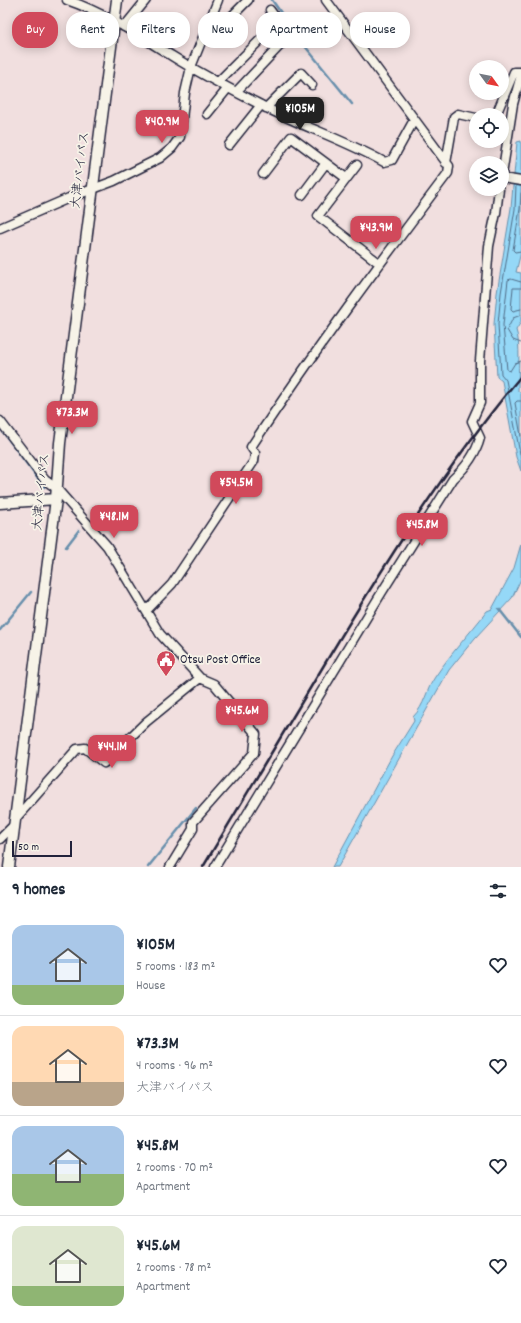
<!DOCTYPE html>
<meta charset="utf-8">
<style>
body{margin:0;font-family:Dekko,"Klee One",sans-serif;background:#f2f2f3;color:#1f2937;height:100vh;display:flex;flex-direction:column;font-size:15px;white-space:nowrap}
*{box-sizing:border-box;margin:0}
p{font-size:13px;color:#747a83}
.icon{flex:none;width:22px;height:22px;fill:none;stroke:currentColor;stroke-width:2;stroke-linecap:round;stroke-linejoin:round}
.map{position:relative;height:867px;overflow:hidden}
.drawer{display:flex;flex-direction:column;background:#fff;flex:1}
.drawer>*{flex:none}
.hud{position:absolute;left:12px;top:12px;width:497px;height:36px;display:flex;gap:8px}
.needle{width:26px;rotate:123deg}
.buttons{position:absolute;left:469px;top:60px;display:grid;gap:8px}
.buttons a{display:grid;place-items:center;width:40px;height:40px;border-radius:50%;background:#fff;box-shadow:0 2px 10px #0003;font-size:20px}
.scale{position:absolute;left:12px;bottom:10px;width:60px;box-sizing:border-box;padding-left:4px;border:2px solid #22223b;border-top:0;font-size:11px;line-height:14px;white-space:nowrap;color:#22223b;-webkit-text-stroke:3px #f7f3e8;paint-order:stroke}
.price{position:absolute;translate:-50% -34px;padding:0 9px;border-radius:8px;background:#d1495b;color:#fff;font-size:13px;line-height:26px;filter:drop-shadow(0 1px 2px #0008)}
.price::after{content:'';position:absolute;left:50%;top:24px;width:12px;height:9px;margin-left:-6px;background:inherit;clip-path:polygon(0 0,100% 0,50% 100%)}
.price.current{background:#222;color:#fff}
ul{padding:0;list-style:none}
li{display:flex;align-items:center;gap:12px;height:100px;padding:0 12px}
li+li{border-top:1px solid #e0e1e3}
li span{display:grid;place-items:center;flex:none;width:112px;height:80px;border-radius:12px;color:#555}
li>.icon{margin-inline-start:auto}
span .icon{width:48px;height:48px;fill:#fffc;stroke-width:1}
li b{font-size:17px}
h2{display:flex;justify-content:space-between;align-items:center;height:48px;padding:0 12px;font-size:17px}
.pill{padding:0 14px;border-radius:16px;background:#fff;box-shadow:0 2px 10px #0003;font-size:14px;line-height:36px}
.pill.current{background:#d1495b;color:#fff}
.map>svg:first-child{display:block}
.water{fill:#95d8f7;stroke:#678fac}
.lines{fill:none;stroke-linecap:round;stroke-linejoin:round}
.shore{stroke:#506b86;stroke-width:1}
.stream{stroke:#678fac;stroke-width:2.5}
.minor-casing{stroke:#22223b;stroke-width:11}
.major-casing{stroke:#22223b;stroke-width:13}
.minor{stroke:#f7f3e8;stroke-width:8}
.major{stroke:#f7f3e8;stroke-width:10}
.rail{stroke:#22223b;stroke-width:2.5}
.labels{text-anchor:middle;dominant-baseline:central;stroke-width:3.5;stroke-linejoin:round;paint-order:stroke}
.street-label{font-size:13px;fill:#22223b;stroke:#f7f3e8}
.poi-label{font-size:13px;fill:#22223b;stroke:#f7f3e8;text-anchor:start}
</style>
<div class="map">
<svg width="521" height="867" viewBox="0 0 521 867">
<rect width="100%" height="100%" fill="#f1dfdf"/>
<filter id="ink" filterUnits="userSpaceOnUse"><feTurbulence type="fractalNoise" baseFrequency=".025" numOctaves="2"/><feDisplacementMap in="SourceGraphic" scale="8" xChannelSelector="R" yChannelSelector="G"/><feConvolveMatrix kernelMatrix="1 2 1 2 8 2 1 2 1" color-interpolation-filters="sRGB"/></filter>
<g filter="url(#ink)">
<path class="water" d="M 521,141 L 521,252 L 516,272 L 521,273 L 521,322 L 516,330 C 521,343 518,374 518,391 L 521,393 L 521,471 L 516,457 L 502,381 L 497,377 L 494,324 L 497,293 L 511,208 L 517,142 Z
M 521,544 L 521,579 L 512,598 L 475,638 L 449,670 L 338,867 L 332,867 L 392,756 L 414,721 L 413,717 C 425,705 426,690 435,677 C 451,653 470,633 487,611 L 492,609 L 514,568 Z"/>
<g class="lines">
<path class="shore" d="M 516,185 L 515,209 L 501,293 L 498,324 L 501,374 L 506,380 L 521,459
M 521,193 L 520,209 L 513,250 L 515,252 L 521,251
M 521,282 L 511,279 L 508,280 L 503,325 L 507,370 L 510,371 L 515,363 L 521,361
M 521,288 L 513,288 L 511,309 L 513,311 L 521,309
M 521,315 L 513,318 L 507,330 L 513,340 L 521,343
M 521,401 L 517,401 L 515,403 L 521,436"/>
<path class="stream" d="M 272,0 L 300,40 L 352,104
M 0,428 L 44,487
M 66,547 L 79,530
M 499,609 L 521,637
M 0,630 L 31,592
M 148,867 L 196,808"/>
<g class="minor-casing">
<path id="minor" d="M 67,0 C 105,13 138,35 172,56 C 199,73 228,88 257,103 C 298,125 343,139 384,162 L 392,160 L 414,120
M 207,26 L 219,29 L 248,0
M 124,27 L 146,0
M 218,82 L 279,21
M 236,92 L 289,36 L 270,10
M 266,108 L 301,73 L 312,85
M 207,114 L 228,88
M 496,115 L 514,72 L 521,72
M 229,145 L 261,105
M 446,163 L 454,117 L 458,114 L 476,118
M 357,165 L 318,216 L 379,263
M 263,174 L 291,137 L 346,178
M 502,175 L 513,104 L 521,75
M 502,178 L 521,181
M 302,195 L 326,163
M 0,228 L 69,198 L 114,181 L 160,158 L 172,148 L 180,137 L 185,93 L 191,67 L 218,0
M 0,421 L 45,480 L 56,488 L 107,546 L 160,634 L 200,678 L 214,684 L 256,734 L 254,753 L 193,822 L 193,829 L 170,867
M 147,610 L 172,584 L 254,461 L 255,453 L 251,447 C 313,353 380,263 448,173 L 449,166 L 326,0
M 15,819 L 77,749 L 85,748 L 104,763 L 146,722 L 200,678
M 0,839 L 14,825
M 215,867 L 382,592 L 453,479 C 465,468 476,454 480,438 L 472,421 L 480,403 L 480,361 L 489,246 L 496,213 L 499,189"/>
</g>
<g class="major-casing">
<path id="major" d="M 0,503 L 56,499
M 9,867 L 56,499 L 60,443 L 117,0"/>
</g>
<use href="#minor" class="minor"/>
<use href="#major" class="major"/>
<path class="rail" d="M 203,867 C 243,800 284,732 324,665 C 384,565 446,466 521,376"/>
</g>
</g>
<defs>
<g id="civic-pin" transform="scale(1)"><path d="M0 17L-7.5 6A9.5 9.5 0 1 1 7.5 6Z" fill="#d1495b" stroke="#f7f3e8"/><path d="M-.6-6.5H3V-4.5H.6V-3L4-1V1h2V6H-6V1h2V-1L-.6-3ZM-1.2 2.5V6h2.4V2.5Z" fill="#fff"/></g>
</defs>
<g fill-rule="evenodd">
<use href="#civic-pin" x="166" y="660"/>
</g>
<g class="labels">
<g class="street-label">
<text transform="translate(81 170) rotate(-83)">大津バイパス</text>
<text transform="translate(42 492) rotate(-84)">大津バイパス</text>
</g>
<g class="poi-label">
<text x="180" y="660">Otsu Post Office</text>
</g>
</g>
</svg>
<div class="buttons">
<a><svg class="needle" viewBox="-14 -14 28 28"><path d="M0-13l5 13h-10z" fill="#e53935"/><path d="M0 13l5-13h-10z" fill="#747a83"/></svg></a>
<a><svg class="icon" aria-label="locate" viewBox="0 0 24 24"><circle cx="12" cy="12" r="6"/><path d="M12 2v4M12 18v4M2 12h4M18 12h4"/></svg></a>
<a><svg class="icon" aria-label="layers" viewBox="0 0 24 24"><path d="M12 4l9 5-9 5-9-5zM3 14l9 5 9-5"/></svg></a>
</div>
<div class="scale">50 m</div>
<b class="price current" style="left:300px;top:131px">¥105M</b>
<b class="price" style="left:162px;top:144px">¥40.9M</b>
<b class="price" style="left:376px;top:250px">¥43.9M</b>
<b class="price" style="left:72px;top:435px">¥73.3M</b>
<b class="price" style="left:236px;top:505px">¥54.5M</b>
<b class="price" style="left:114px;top:539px">¥48.1M</b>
<b class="price" style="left:422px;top:547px">¥45.8M</b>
<b class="price" style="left:242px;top:733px">¥45.6M</b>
<b class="price" style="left:112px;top:769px">¥44.1M</b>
<div class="hud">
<a class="pill current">Buy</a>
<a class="pill">Rent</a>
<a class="pill">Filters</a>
<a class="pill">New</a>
<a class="pill">Apartment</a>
<a class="pill">House</a>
</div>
</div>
<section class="drawer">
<h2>9 homes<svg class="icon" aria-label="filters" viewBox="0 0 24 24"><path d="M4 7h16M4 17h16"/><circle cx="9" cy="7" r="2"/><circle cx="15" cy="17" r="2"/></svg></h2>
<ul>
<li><span style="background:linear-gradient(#a9c7e8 75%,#8fb573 0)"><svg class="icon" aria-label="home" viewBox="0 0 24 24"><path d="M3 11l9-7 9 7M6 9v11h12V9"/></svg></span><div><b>¥105M</b><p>5 rooms · 183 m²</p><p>House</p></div><svg class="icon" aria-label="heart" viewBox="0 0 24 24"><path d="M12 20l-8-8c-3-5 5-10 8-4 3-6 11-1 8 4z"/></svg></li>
<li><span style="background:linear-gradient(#ffd9b3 70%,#b9a48a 0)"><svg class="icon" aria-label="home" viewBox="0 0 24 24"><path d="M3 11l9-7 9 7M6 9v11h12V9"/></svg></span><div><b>¥73.3M</b><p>4 rooms · 96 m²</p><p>大津バイパス</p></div><svg class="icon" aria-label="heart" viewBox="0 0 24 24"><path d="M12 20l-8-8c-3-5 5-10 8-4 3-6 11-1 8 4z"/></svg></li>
<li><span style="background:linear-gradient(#a9c7e8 60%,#8fb573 0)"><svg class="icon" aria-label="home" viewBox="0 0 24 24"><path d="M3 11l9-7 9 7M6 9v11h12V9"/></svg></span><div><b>¥45.8M</b><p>2 rooms · 70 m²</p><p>Apartment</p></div><svg class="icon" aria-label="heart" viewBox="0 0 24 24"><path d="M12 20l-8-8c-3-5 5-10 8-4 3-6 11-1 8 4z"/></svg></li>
<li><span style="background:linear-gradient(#dfe7d0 75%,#8fb573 0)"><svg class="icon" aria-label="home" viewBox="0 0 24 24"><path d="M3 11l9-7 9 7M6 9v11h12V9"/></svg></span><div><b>¥45.6M</b><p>2 rooms · 78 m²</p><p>Apartment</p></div><svg class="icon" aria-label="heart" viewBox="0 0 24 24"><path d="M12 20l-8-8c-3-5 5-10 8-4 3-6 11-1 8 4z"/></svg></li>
</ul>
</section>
